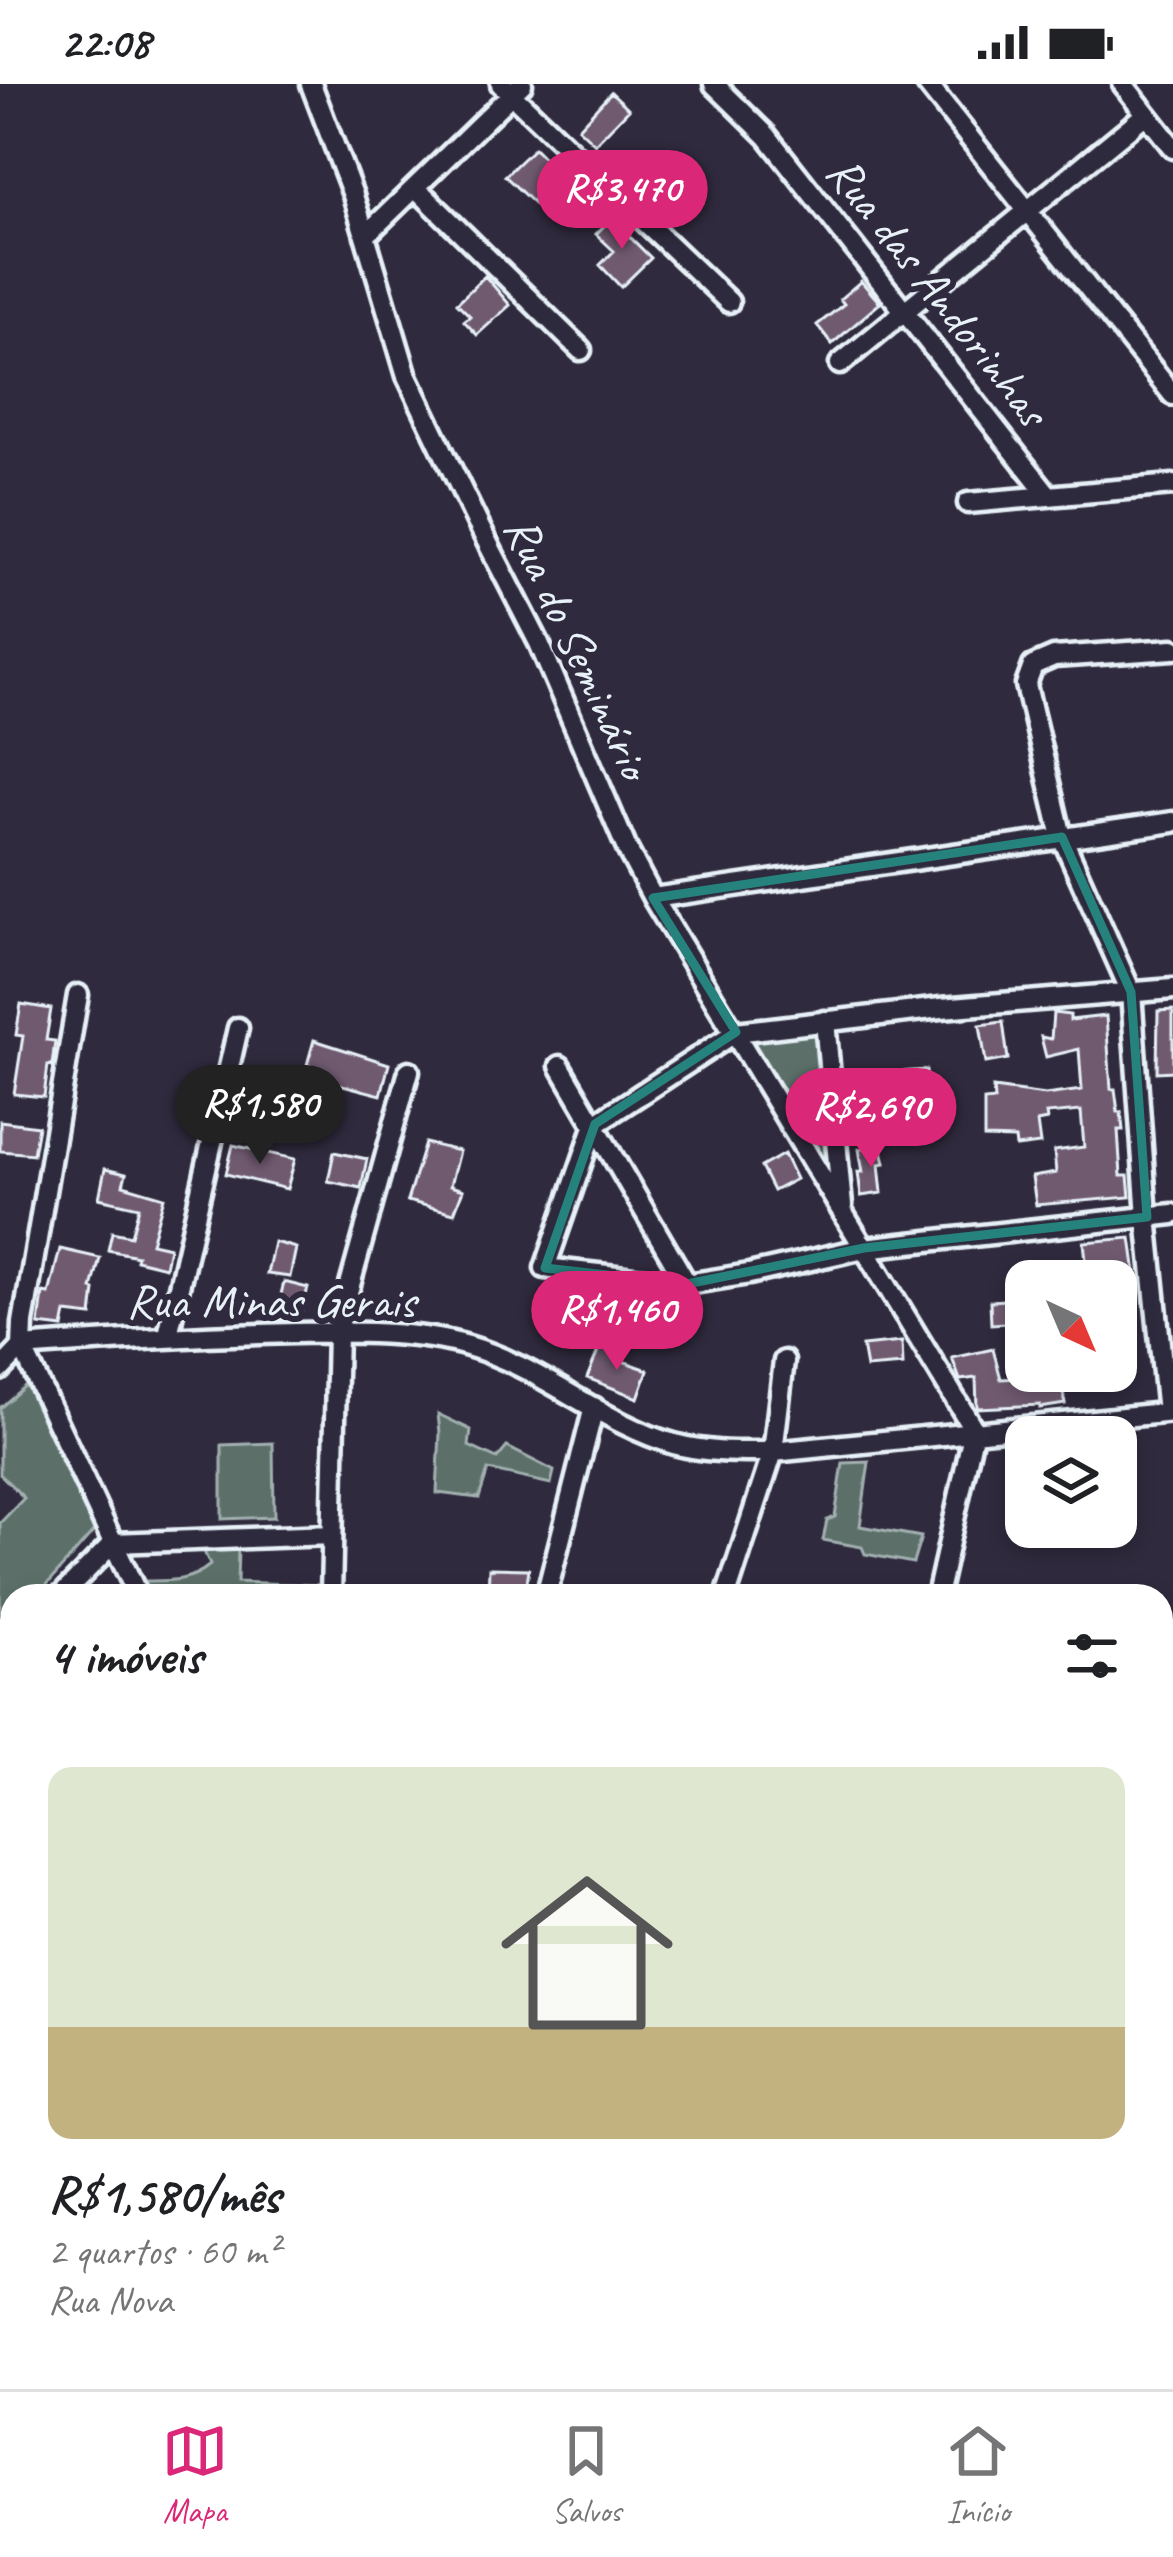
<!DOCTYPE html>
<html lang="pt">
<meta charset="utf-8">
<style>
body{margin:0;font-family:Caveat,sans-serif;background:#f6f6f6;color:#202124;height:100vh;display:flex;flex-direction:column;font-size:45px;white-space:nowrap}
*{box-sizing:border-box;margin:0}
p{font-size:39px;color:#757577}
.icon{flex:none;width:66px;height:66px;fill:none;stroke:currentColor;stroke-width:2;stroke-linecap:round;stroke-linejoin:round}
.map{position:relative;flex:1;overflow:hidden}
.sheet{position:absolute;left:0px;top:1500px;width:1173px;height:807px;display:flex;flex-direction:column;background:#fff;border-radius:36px 36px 0 0;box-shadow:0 6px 18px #0003}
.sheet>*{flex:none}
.needle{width:78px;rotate:136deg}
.controls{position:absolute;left:1005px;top:1176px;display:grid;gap:24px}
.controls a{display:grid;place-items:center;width:132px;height:132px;border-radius:24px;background:#fff;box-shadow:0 6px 18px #0003;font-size:60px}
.price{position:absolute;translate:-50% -102px;padding:0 27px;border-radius:42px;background:#db2777;color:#fff;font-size:39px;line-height:78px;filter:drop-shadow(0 3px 6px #0008)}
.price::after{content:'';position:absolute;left:50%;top:72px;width:36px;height:27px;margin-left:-18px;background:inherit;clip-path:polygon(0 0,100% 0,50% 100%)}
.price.active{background:#222;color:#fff}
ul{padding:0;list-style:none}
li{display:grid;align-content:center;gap:24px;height:636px;padding:0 48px}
li span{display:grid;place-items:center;height:372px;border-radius:24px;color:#555}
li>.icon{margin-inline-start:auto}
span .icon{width:216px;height:216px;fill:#fffc;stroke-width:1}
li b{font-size:51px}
h2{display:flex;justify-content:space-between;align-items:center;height:144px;padding:0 48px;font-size:51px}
.status{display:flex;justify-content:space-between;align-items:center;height:84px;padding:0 60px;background:#fff;direction:ltr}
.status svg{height:33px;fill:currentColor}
.dock{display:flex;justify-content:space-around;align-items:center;height:168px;border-top:3px solid #e0e0e0;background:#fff;font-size:33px;color:#757577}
.dock a{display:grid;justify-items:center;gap:6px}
.dock .active{color:#db2777}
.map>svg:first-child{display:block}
.green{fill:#5b6f69;stroke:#a2b0b0;stroke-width:3}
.building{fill:#705a6f;stroke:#e8f1f8;stroke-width:3}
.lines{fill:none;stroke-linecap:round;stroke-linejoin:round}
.lane-casing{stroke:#e8f1f8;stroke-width:18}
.street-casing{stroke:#e8f1f8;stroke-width:27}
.lane{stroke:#2f2a3d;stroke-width:9}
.street{stroke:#2f2a3d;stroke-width:18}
.marked{fill:none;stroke:#25827c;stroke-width:9;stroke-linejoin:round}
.labels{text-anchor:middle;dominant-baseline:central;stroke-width:12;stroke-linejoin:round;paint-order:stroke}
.street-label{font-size:48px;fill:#e8f1f8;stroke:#2f2a3d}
</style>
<div class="status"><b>22:08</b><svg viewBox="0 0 49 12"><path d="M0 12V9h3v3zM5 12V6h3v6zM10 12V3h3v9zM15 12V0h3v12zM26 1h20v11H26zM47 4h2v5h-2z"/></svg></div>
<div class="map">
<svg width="1173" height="2305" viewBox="0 0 1173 2305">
<rect width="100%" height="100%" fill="#2f2a3d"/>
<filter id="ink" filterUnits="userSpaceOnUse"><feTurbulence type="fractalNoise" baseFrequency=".00833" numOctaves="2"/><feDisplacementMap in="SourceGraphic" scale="24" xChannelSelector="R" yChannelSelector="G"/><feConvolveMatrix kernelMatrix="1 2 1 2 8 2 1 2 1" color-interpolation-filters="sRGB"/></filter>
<g filter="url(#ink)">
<path class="green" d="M 818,950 L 834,1104 L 745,956 Z
M 26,1301 L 94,1447 L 37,1512 L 12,1512 L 12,1537 L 0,1525 L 0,1439 L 24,1414 L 0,1390 L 0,1324 Z
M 438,1330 L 471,1346 L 469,1362 L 497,1375 L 507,1363 L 554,1387 L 551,1400 L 488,1386 L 479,1414 L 437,1409 L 440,1349 Z
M 273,1359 L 274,1433 L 222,1435 L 222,1361 Z
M 869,1378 L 860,1442 L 921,1453 L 913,1479 L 865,1470 L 862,1463 L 823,1456 L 827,1436 L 835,1433 L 843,1379 Z
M 202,1463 L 238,1465 L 237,1498 L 320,1501 L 320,1512 L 170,1510 L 169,1512 L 152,1512 L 145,1497 C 170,1497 190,1498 210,1481 Z
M 0,1773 L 12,1784 L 12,2052 L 0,2040 Z"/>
<path class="building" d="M 611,8 L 629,25 L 595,60 L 578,44 Z
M 534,64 L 568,98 L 550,116 L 545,112 L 535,121 L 505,92 Z
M 615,131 L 631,147 L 628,151 L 651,174 L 621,203 L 600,181 L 614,167 L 596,150 Z
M 485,192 L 510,221 L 477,251 L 464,237 L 470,232 L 457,219 Z
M 861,197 L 880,219 L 832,260 L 817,241 L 844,220 L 840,215 Z
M 21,920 L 51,925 L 46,956 L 55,957 L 52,982 L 48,981 L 44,1013 L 14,1010 L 23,952 L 16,951 Z
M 1173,926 L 1173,987 L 1157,988 L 1158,927 Z
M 1053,929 L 1070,931 L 1070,936 L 1106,932 L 1111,1005 L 1115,1005 L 1118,1028 L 1121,1028 L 1123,1046 L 1118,1046 L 1121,1092 L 1128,1092 L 1130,1113 L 1036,1121 L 1032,1093 L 1056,1089 L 1054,1067 L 1084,1063 L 1081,1027 L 1046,1030 L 1047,1036 L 1037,1038 L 1040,1060 L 1016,1063 L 1015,1055 L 984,1054 L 984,1017 L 994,1016 L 993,1004 L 1045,1011 L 1082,1006 L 1079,965 L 1046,973 L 1041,953 L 1051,955 Z
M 1003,938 L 1008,975 L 986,979 L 980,941 Z
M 314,956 L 389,980 L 381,1011 L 319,995 L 321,985 L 307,981 Z
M 926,986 L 928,1012 L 900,1015 L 897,988 Z
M 0,1037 L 38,1042 L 33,1070 L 0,1067 Z
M 425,1059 L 459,1067 L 450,1102 L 463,1106 L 454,1129 L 407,1117 Z
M 233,1061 L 295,1075 L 287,1105 L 226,1090 Z
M 881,1061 L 885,1079 L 879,1080 L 882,1109 L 861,1112 L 858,1088 L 863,1088 L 859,1065 Z
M 334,1068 L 367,1075 L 361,1104 L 328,1097 Z
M 784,1070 L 796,1095 L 773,1107 L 761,1083 Z
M 105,1085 L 126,1090 L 123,1101 L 164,1113 L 151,1159 L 169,1163 L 165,1183 L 136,1176 L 137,1172 L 108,1166 L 112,1148 L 131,1152 L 139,1123 L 99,1114 Z
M 1131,1154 L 1138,1203 L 1116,1204 L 1112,1183 L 1087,1186 L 1084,1158 Z
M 274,1158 L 296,1164 L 290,1193 L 267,1190 Z
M 60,1165 L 100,1174 L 92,1205 L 95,1206 L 92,1232 L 66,1229 L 63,1244 L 39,1241 L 43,1209 L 49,1210 Z
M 284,1198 L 308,1204 L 299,1235 L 275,1235 Z
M 1022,1215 L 1023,1238 L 991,1240 L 990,1217 Z
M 902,1258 L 903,1281 L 866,1284 L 862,1262 Z
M 600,1262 L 619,1269 L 617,1275 L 648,1286 L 638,1314 L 587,1294 Z
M 993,1265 L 1001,1295 L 1061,1292 L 1065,1320 L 1040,1324 L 1040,1321 L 977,1324 L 976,1294 L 960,1296 L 952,1274 Z
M 489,1484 L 529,1485 L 526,1505 L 520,1505 L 520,1512 L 488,1512 Z"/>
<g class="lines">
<g class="lane-casing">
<path id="lane" d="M 1161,2215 L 1173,2215"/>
</g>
<g class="street-casing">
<path id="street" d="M 311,0 L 353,111 L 407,292 L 478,440 L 539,559 L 627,765 L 653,814 L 974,1346
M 501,0 L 729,218
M 714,0 L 767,52 L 1049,412
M 927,0 L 1173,311
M 1123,0 L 1173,64
M 416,104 L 581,266
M 365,152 L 522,0
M 840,280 L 1146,30
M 968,419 L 1173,401
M 653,814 L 1173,738
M 1173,905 L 941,924 L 736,948 L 595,1040 L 545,1184 L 687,1200 L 749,1190 L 864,1164 L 1173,1130
M 78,911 L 23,1239 L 22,1263 L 138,1512
M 825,937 L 842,1122
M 560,982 L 687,1200
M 168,1251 L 238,944
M 0,1286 L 22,1263 C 114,1256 204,1251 296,1249 C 349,1248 417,1247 468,1262 C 542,1283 601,1339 674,1360 C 707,1369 739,1368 773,1368 L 1173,1328
M 1167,1328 L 1147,1133 L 1131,908 L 1062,753 L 1026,601 L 1033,582 L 1054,573 L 1173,565
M 61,1512 L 113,1459 L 331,1451
M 331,1512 L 337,1248 L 409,987
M 546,1512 L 594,1323
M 726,1512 L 773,1368 L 784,1277
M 937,1512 L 974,1346
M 0,1574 L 12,1562
M 0,1640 L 12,1652
M 1161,1740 L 1173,1739
M 1161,1958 L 1173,1956
M 0,2054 L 12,2065
M 0,2288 L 17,2305
M 1161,2294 L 1173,2295
M 171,2305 L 180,2295
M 736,2305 L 739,2295"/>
</g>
<use href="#lane" class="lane"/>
<use href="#street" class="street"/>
</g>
</g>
<path class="marked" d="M 1062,753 L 1131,908 L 1147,1133 L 864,1164 L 687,1200 L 545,1184 L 595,1040 L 736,948 L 653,814 Z"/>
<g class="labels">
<g class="street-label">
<text transform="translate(938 207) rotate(52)">Rua das Andorinhas</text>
<text transform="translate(578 563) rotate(65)">Rua do Seminário</text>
<text x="271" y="1217">Rua Minas Gerais</text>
</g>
</g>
</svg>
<div class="controls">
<a><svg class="needle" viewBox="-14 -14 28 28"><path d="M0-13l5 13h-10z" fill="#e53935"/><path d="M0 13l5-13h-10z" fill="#757577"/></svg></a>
<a><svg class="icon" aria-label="layers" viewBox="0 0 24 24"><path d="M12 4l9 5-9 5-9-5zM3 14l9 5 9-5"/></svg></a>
</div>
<b class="price" style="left:622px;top:168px">R$3,470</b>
<b class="price active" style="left:260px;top:1083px">R$1,580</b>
<b class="price" style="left:871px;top:1086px">R$2,690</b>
<b class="price" style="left:617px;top:1289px">R$1,460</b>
<section class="sheet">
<h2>4 imóveis<svg class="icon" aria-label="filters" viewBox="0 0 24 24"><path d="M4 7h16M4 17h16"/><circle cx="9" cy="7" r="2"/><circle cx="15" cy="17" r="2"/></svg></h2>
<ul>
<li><span style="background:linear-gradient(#dfe7d0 70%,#c2b280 0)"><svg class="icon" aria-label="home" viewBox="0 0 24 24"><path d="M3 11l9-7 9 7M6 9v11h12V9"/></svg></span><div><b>R$1,580/mês</b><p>2 quartos · 60 m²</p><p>Rua Nova</p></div></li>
</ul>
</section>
</div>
<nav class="dock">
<a class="active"><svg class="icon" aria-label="map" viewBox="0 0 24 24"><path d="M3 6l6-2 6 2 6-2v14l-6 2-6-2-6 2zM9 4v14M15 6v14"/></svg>Mapa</a>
<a><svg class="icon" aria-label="saved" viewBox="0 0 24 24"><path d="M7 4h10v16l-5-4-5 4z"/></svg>Salvos</a>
<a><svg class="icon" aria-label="home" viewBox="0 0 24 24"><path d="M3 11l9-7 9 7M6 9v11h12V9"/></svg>Início</a>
</nav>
